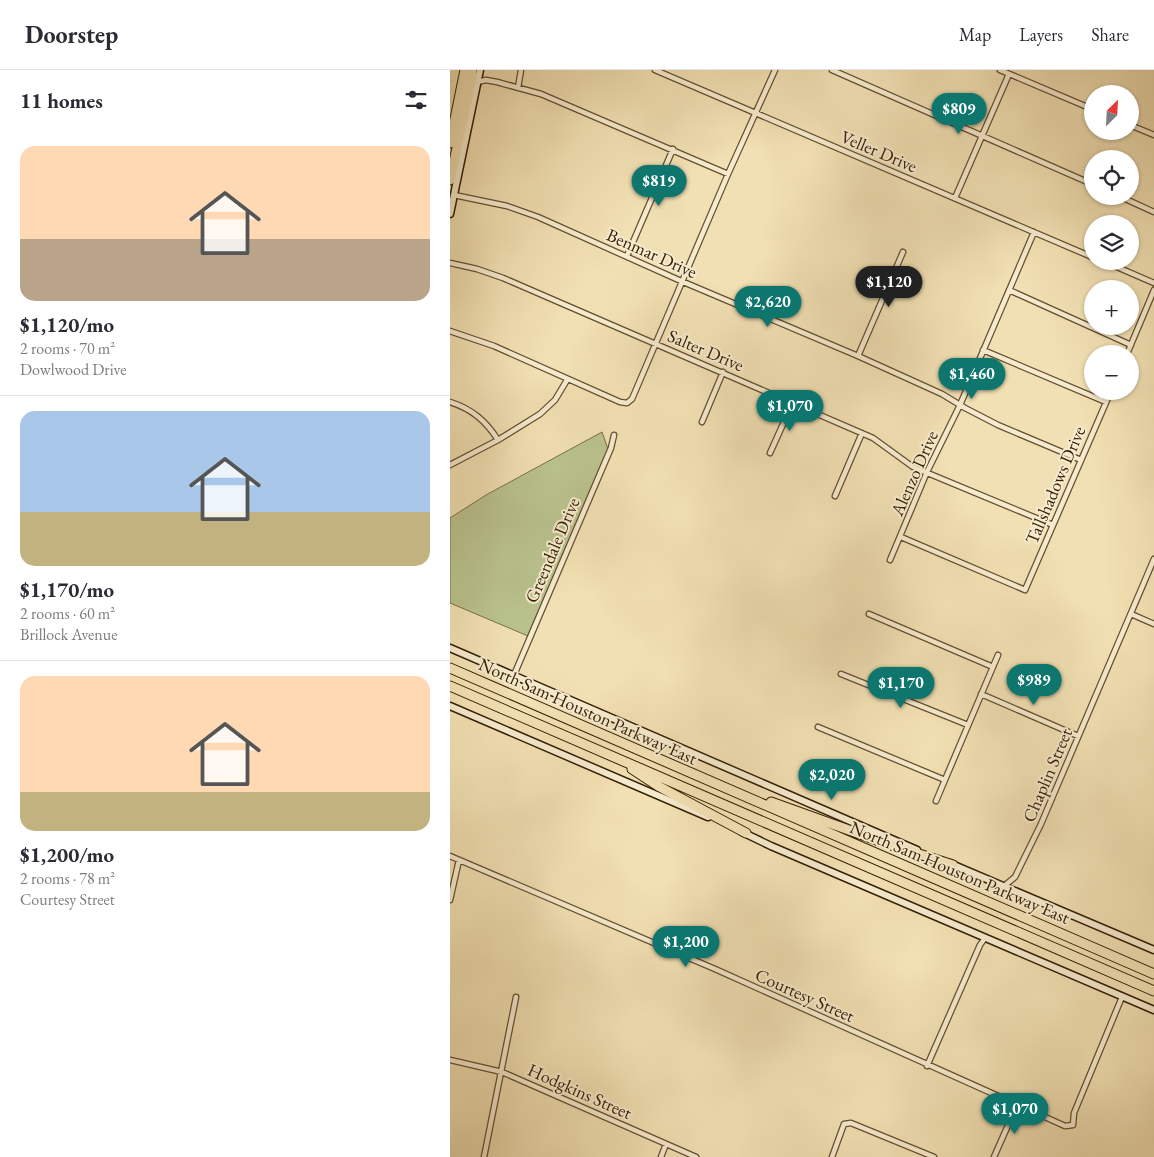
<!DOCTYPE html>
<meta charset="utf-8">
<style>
body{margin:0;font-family:"EB Garamond",serif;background:#f7f7f7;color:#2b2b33;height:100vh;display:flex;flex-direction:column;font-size:19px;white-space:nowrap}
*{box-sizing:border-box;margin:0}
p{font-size:16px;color:#7c7c81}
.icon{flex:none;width:28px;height:28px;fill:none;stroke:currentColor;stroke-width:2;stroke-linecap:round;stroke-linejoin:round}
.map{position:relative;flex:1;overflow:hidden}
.side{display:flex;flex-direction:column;background:#fff;width:450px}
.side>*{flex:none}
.needle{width:32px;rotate:24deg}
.buttons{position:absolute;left:634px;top:15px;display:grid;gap:10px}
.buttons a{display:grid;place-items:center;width:55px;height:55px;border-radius:50%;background:#fff;box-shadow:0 1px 4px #0004;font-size:25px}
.price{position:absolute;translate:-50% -42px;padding:0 11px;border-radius:18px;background:#0f766e;color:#fff;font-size:16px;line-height:32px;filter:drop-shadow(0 1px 2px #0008)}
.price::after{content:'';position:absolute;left:50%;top:30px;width:15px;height:11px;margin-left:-8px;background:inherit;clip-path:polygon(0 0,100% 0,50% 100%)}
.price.current{background:#222;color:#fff}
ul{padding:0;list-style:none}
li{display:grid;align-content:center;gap:10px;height:265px;padding:0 20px}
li+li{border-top:1px solid #e1e1e2}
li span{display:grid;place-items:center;height:155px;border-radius:15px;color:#555}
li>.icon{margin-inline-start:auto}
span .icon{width:90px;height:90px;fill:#fffc;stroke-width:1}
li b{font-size:21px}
h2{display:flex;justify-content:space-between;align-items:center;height:60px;padding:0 20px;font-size:21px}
header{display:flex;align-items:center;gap:30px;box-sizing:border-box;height:70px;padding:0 25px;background:#fff;border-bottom:1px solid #e1e1e2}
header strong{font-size:24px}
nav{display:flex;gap:28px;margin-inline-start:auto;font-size:18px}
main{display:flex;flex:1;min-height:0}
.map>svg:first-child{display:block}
.green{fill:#b9c28d;stroke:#777048}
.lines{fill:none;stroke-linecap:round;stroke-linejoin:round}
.street-casing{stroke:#644f30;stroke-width:7}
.secondary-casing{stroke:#351f04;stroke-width:9}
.highway-casing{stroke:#351f04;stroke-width:11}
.street{stroke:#f6ebce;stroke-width:4.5}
.secondary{stroke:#f6ebce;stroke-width:6}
.highway{stroke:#f1e0b3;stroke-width:9}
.labels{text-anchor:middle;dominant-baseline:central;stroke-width:4;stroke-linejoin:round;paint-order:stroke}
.street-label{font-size:18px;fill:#351f04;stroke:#f6ebce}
</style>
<header>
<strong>Doorstep</strong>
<nav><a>Map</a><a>Layers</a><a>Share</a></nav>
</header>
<main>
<section class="side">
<h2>11 homes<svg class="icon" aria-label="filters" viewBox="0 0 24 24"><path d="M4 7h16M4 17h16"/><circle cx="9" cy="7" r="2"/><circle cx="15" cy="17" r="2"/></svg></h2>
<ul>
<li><span style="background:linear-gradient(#ffd9b3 60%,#b9a48a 0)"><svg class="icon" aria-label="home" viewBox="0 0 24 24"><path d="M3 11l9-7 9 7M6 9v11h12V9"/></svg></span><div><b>$1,120/mo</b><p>2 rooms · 70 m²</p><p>Dowlwood Drive</p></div></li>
<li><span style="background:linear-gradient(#a9c7e8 65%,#c2b280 0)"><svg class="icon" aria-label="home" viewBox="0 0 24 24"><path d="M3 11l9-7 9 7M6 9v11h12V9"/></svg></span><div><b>$1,170/mo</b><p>2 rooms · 60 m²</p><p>Brillock Avenue</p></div></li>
<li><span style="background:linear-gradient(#ffd9b3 75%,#c2b280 0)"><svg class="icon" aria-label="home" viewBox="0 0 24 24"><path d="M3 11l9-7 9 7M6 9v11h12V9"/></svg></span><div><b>$1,200/mo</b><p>2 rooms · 78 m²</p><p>Courtesy Street</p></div></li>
</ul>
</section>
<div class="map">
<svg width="704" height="1087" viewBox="0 0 704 1087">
<rect width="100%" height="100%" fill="#f1e0b3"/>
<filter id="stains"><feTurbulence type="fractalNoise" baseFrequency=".004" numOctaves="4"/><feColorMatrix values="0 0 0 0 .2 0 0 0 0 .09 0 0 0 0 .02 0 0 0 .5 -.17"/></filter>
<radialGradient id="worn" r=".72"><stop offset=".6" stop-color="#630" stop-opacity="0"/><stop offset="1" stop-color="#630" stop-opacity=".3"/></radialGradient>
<path class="green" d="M 152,362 L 158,379 L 78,566 L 0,533 L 0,448 L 36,425 Z"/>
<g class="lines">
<g class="street-casing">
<path id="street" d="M 205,0 L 642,187
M 382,0 L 642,114
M 550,0 L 642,39
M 27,12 L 36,10 L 47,12 L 91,24 L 278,104
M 68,18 L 71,0
M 680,55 L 704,65
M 4,125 L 57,136 L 88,147 L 231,211 L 408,286 L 492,324 L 515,338 L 548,355 L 631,390
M 669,126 L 704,142
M 505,128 L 559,4
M 177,186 L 223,79
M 653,191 L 704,213
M 0,193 L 27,199 L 53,208 L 423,368 L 463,397 L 603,455
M 559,220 L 681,275
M 0,261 L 44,276 L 170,332 L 177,333 L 182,329 L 278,104 L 325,0
M 533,280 L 656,332
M 677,284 L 704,220
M 408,286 L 453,182
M 0,332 C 22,339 36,351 48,370
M 252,352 L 273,302
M 320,383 L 343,332
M 0,395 L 48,370 L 90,344 L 105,330 L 117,310
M 385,426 L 412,363
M 451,467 L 575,520 L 661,321
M 440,490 L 477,402 L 510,335 L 584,162
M 419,544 L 543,597
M 681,544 L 704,554
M 391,604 L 518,655
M 64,605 L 161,378 L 164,365
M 531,624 L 628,666
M 368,657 L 495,710
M 486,731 L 548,585
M 0,786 L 265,899 L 615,1056 L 623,1055 L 624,1043 L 672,927
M 553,817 L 565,807 L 591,754 L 704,489
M 0,830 L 9,790
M 0,990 L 52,1002 L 246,1087
M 477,996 L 530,875 L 535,868
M 34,1087 L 66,927
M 211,1087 L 216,1074
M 382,1087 L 394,1054 L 401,1053 L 484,1087
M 544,1087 L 567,1035"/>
</g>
<g class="secondary-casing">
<path id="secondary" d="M 0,144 L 30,0
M 0,578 L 467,780
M 0,636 L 258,747
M 292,762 L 321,776 L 704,940
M 499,793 L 704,880"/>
</g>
<g class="highway-casing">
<path id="highway" d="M 0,73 L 15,0
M 0,110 L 21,13 L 22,0
M 0,598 L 704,904
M 0,616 L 704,921
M 182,699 L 208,716 L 296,763
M 321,732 L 435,773 L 503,795"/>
</g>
<use href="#street" class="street"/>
<use href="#secondary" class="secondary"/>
<use href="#highway" class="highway"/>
</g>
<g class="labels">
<g class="street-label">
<text transform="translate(429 81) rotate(23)">Veller Drive</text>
<text transform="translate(202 183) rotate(24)">Benmar Drive</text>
<text transform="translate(256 280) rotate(23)">Salter Drive</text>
<text transform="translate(464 403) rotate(-66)">Alenzo Drive</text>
<text transform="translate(605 415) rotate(-67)">Tallshadows Drive</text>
<text transform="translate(102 480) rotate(-67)">Greendale Drive</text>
<text transform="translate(138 641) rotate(24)">North Sam Houston Parkway East</text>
<text transform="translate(597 705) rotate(-67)">Chaplin Street</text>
<text transform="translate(510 802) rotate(23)">North Sam Houston Parkway East</text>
<text transform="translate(355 925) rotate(24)">Courtesy Street</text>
<text transform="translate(130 1021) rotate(24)">Hodgkins Street</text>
</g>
</g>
<rect width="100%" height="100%" filter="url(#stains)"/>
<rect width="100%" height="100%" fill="url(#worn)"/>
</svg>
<div class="buttons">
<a><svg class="needle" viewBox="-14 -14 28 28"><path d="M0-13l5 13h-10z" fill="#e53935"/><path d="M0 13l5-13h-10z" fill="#7c7c81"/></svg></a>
<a><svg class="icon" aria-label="locate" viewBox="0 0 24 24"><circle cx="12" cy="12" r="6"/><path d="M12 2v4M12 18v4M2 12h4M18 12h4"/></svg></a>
<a><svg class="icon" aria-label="layers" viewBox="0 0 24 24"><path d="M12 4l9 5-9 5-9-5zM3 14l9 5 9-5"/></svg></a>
<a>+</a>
<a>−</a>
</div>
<b class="price" style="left:509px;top:65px">$809</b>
<b class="price" style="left:209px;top:137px">$819</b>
<b class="price current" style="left:439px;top:238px">$1,120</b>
<b class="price" style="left:318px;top:258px">$2,620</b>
<b class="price" style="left:522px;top:330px">$1,460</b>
<b class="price" style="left:340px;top:362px">$1,070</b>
<b class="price" style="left:584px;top:636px">$989</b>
<b class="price" style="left:451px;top:639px">$1,170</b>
<b class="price" style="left:382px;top:731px">$2,020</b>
<b class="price" style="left:236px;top:898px">$1,200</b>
<b class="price" style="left:565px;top:1065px">$1,070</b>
</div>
</main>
